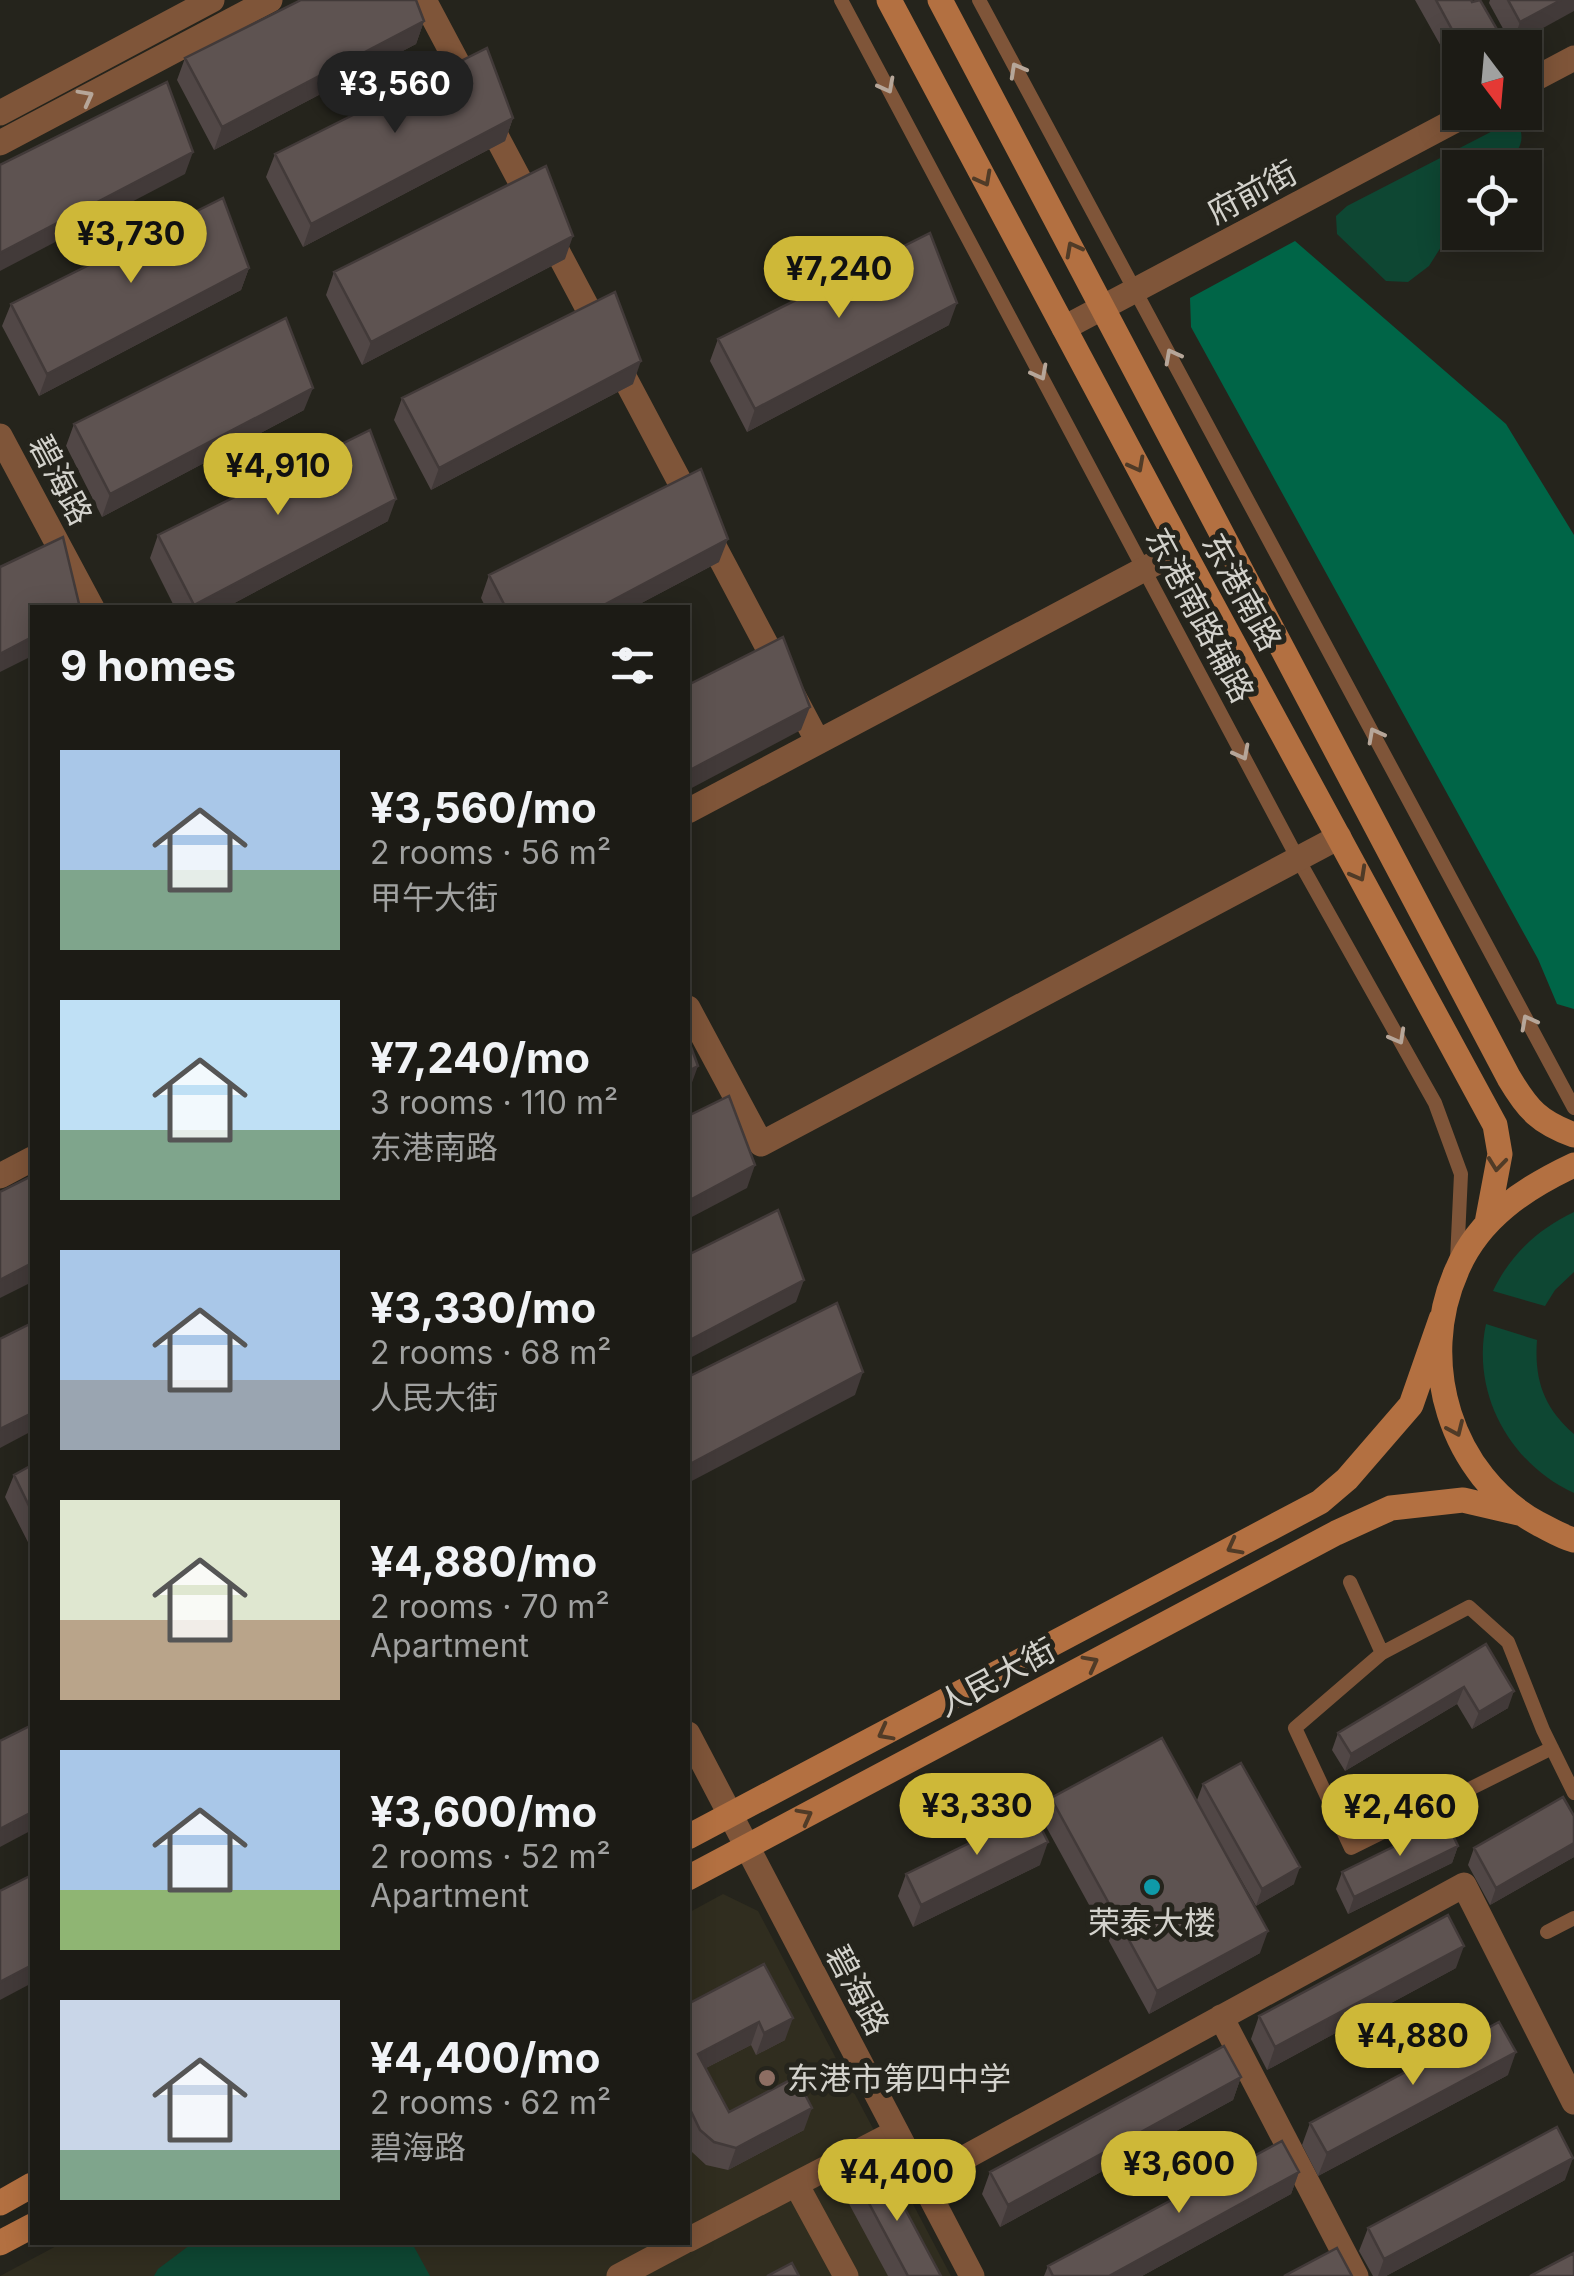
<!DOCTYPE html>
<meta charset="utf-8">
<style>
body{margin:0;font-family:Inter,"Noto Sans SC",sans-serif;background:#292822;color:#f1f3f6;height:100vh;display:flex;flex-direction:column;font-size:38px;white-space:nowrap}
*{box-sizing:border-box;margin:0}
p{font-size:32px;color:#a0a1a0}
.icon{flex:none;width:55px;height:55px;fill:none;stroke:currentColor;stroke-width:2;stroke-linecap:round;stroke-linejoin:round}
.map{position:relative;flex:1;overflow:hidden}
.panel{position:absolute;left:30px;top:605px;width:660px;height:1640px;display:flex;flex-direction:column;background:#1c1b15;border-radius:0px;box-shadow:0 5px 25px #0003,0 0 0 2px #3a3934}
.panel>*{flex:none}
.needle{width:65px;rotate:164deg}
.controls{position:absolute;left:1442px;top:30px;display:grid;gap:20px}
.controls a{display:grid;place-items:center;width:100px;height:100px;border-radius:0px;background:#1c1b15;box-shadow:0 5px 25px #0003,0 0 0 2px #3a3934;font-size:50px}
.price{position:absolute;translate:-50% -85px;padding:0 22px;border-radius:35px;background:#ceb838;color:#111;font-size:32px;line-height:65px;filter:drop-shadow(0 2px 5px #0008)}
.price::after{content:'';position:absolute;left:50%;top:60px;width:30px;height:22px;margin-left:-15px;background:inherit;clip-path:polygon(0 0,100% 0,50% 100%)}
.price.active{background:#222;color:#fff}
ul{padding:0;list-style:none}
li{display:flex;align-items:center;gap:30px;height:250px;padding:0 30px}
li span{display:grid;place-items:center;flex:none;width:280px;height:200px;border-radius:0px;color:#555}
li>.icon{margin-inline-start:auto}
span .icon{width:120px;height:120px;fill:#fffc;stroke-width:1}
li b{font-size:42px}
h2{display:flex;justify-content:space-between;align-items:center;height:120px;padding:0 30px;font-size:42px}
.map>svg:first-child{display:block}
.built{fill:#302d1f}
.green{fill:#0e4733}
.forest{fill:#006547}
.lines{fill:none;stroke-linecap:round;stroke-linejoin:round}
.service{stroke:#7f5539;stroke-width:14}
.minor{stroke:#7f5539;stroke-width:25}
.tertiary{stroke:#7f5539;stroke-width:25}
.secondary{stroke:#b37041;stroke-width:25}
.wall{fill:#514746}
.shaded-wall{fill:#423a39}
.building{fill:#5e5351;stroke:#423a39;stroke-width:2.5}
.oneway{stroke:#b6a699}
.oneway2{stroke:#503b27}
.culture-dot{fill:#0f9aa8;stroke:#25241c;stroke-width:4}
.education-dot{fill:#8d6e63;stroke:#25241c;stroke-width:4}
.labels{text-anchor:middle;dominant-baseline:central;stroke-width:10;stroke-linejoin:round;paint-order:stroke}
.street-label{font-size:32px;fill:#d3d2cc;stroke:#25241c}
.poi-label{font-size:32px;fill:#d3d2cc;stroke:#25241c}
</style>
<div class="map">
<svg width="1574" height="2276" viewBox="0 0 1574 2276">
<rect width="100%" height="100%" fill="#25241c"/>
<path class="built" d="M 723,1894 L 758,1911 L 951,2276 L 0,2276 L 62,2243 L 688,2242 L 688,1913 Z"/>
<path class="green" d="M 1516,119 C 1528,141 1519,151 1503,167 L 1460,168 L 1460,217 L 1429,266 L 1408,282 L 1386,281 L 1337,234 L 1336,216 L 1347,206 Z
M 1574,1212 L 1574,1272 L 1555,1290 L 1545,1306 L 1493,1291 C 1510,1255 1538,1229 1574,1212 Z
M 1486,1324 L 1537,1340 C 1534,1380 1544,1408 1574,1434 L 1574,1493 C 1510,1464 1471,1393 1486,1324 Z
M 194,2242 L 412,2243 L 430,2276 L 154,2276 L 158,2269 Z"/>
<path class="forest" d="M 1295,241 L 1506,424 L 1574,535 L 1574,1009 L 1557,1004 L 1538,959 L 1191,327 L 1190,298 Z"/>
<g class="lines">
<path class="service" d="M 841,0 L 1298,859 L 1435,1103 L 1461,1174 L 1457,1260
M 979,0 L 1574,1108
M 1350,1582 L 1382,1653 L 1469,1607 L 1508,1642 L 1543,1730 L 1574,1793
M 1382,1653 L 1295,1728 L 1351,1848 L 1552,1748
M 1547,1932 L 1574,1918"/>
<path class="minor" d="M 424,0 L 818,742
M 1525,84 L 1574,58
M 1064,328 L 1471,112
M 688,811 L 1182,549
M 688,1008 L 761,1144 L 1339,837
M 0,1176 L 32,1159
M 1221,2017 L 1356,2276
M 922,2181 L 1464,1885 L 1574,2102
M 796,2184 L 846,2276
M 688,2240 L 896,2132
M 619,2276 L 683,2242"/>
<path class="tertiary" d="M 0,113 L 212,0
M 0,143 L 270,0
M 0,436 L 92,608
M 688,1734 L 972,2276"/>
<path class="secondary" d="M 889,0 L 1182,549 L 1495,1125 L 1500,1154 L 1487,1223
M 940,0 L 1509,1078 C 1528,1110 1539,1122 1574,1135
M 1574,1165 C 1525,1188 1479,1218 1457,1270 C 1416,1361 1450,1476 1539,1524 C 1551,1530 1562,1537 1574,1540
M 688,1837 L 1320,1502 L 1347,1479 L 1411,1405 L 1441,1319
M 688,1878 L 1336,1533 L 1391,1508 L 1463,1500 L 1519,1513
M 0,2203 L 32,2185
M 0,2243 L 32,2226"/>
</g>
<path class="wall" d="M 1415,0 L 1471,0 L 1498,31 L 1492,48 L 1460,48 L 1460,70 L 1456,73 Z
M 1490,0 L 1574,0 L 1512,45 L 1489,3 Z
M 424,21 L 416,44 L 214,150 L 177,80 L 185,58 Z
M 513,118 L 505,141 L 303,247 L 266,177 L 275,154 Z
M 565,259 L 362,365 L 326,295 L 334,272 Z
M 249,268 L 241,290 L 39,396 L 2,326 L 11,304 Z
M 949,325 L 747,432 L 710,361 L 718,339 Z
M 633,384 L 431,490 L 394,420 L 402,398 Z
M 304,410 L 102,517 L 66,446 L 74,424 Z
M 388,521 L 225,608 L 175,608 L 150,558 L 158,535 Z
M 719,562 L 632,608 L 486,608 L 481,598 L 489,575 Z
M 32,1465 L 32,1550 L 5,1497 L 14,1475 Z
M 1486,1644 L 1508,1708 L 1472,1729 L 1457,1704 L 1345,1771 L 1332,1750 L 1338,1733 Z
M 1203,1784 L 1294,1884 L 1256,1906 L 1227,1855 L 1260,1953 L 1149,2014 L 1043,1821 L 1051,1798 L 1197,1800 Z
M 1574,1816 L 1574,1857 L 1490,1905 L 1468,1865 L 1474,1848 Z
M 1458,1846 L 1452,1863 L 1348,1914 L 1336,1889 L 1342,1872 Z
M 1040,1865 L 913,1927 L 898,1896 L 906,1874 Z
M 764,1964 L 785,2040 L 756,2055 L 751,2045 L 706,2068 L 729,2112 L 804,2130 L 728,2170 L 706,2165 L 692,2152 L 688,2144 L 688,2004 Z
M 1456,1968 L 1267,2070 L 1251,2039 L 1259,2016 Z
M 1508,2075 L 1318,2176 L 1302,2145 L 1310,2123 Z
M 1241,2077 L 1233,2100 L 1000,2227 L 982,2194 L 990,2172 Z
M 1299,2172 L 1291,2194 L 1142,2276 L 1044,2276 L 1048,2266 Z
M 856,2179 L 941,2276 L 888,2276 L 848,2202 Z
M 1565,2180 L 1386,2276 L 1373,2276 L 1359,2251 L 1368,2228 Z"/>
<path class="shaded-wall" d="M 1561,0 L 1574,0 L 1574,11 L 1512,45 L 1520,22 Z
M 424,21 L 416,44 L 214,150 L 222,127 Z
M 1498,31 L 1492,48 L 1469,48 Z
M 513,118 L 505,141 L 303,247 L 311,224 Z
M 193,152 L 185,174 L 0,271 L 0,253 Z
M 573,236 L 565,259 L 362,365 L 371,342 Z
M 249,268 L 241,290 L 39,396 L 47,374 Z
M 957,303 L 949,325 L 747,432 L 755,409 Z
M 641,361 L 633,384 L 431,490 L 439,468 Z
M 313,388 L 304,410 L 102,517 L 110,494 Z
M 396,499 L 388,521 L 225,608 L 193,608 L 194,605 Z
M 728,539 L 719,562 L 632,608 L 598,608 Z
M 32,637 L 32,656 L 0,672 L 0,654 Z
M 810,707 L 801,730 L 688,790 L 688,771 Z
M 698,1066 L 690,1088 L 688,1089 L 688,1071 Z
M 755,1165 L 747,1188 L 688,1219 L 688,1201 Z
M 32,1263 L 32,1282 L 0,1298 L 0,1280 Z
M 804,1280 L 796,1302 L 688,1359 L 688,1341 Z
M 863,1372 L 855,1395 L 688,1483 L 688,1465 Z
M 32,1413 L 32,1431 L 0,1448 L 0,1429 Z
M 1464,1687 L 1457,1704 L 1345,1771 L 1351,1754 Z
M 1514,1691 L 1508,1708 L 1472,1729 L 1479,1712 Z
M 32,1812 L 32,1830 L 0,1847 L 0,1829 Z
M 1048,1842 L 1040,1865 L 913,1927 L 921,1905 Z
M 1574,1843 L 1574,1857 L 1490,1905 L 1496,1888 Z
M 1458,1846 L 1452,1863 L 1348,1914 L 1354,1897 Z
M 1300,1867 L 1294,1884 L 1256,1906 L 1262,1889 Z
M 1268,1931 L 1260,1953 L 1149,2014 L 1157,1991 Z
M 1464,1946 L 1456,1968 L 1267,2070 L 1275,2047 Z
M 32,1965 L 32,1983 L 0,2000 L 0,1982 Z
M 793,2018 L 785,2040 L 756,2055 L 764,2033 Z
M 759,2022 L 751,2045 L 690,2076 L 698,2054 Z
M 1516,2052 L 1508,2075 L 1318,2176 L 1327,2153 Z
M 1241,2077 L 1233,2100 L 1000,2227 L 1008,2205 Z
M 812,2108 L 804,2130 L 728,2170 L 736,2148 Z
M 1573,2158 L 1565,2180 L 1386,2276 L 1378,2276 L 1384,2259 Z
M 1299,2172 L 1291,2194 L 1142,2276 L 1109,2276 Z"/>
<path class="building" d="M 301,0 L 416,0 L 424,21 L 222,127 L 185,58 Z
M 1436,0 L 1471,0 L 1472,2 L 1480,0 L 1498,31 L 1469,48 L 1462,48 Z
M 1508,0 L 1561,0 L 1520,22 Z
M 487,48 L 513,118 L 311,224 L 275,154 Z
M 167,82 L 193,152 L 0,253 L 0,165 Z
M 546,166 L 573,236 L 371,342 L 334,272 Z
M 223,198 L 249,268 L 47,374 L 11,304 Z
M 930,233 L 957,303 L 755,409 L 718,339 Z
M 615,292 L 641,361 L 439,468 L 402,398 Z
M 286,318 L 313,388 L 110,494 L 74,424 Z
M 370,430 L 396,499 L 194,605 L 158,535 Z
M 701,469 L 728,539 L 598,608 L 506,608 L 489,575 Z
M 63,537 L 80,608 L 32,608 L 32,637 L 0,654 L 0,567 Z
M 783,637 L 810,707 L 688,771 L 688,685 Z
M 688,1039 L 698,1066 L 688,1071 Z
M 729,1096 L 755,1165 L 688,1201 L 688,1116 Z
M 32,1176 L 32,1263 L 0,1280 L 0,1192 Z
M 778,1210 L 804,1280 L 688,1341 L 688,1255 Z
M 837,1303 L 863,1372 L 688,1465 L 688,1377 Z
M 32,1323 L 32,1413 L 0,1429 L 0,1339 Z
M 32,1465 L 32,1512 L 14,1475 Z
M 1486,1644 L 1514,1691 L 1479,1712 L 1464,1687 L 1351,1754 L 1338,1733 Z
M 32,1725 L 32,1812 L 0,1829 L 0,1741 Z
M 1162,1738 L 1268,1931 L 1157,1991 L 1051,1798 Z
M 1241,1763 L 1300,1867 L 1262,1889 L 1203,1784 Z
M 1563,1797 L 1574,1816 L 1574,1843 L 1496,1888 L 1474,1848 Z
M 1033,1812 L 1048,1842 L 921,1905 L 906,1874 Z
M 1446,1821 L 1458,1846 L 1354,1897 L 1342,1872 Z
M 32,1875 L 32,1965 L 0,1982 L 0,1891 Z
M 1448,1915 L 1464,1946 L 1275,2047 L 1259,2016 Z
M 764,1964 L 793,2018 L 764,2033 L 759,2022 L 698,2054 L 729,2112 L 796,2077 L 812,2108 L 736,2148 L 714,2142 L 700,2130 L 688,2105 L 688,2004 Z
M 1499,2022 L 1516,2052 L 1327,2153 L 1310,2123 Z
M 1224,2046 L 1241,2077 L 1008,2205 L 990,2172 Z
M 1557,2127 L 1573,2158 L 1384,2259 L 1368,2228 Z
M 1282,2141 L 1299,2172 L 1109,2276 L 1053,2276 L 1048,2266 Z
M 882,2166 L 941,2276 L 908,2276 L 856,2179 Z
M 1337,2248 L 1352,2276 L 1284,2276 Z
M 1574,2253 L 1574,2276 L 1530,2276 Z
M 792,2263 L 799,2276 L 767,2276 Z"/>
<defs><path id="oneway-chevron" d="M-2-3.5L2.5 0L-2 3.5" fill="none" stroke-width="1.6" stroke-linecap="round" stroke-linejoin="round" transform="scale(2.5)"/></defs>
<g class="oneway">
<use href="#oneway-chevron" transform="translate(1017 70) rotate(-119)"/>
<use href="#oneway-chevron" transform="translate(887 86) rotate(62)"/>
<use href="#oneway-chevron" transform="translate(86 97) rotate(-28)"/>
<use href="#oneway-chevron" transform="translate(1172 356) rotate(-118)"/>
<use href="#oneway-chevron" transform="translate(1040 373) rotate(62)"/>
<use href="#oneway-chevron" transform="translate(1375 735) rotate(-118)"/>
<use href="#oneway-chevron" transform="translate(1242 753) rotate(62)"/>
<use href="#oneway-chevron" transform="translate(1528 1022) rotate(-118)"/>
<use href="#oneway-chevron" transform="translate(1398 1037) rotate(61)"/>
</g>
<g class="oneway2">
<use href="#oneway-chevron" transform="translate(984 179) rotate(62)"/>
<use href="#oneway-chevron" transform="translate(1073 249) rotate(-118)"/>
<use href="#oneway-chevron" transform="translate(1137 465) rotate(62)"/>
<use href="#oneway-chevron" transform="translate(1359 874) rotate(61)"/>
<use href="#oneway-chevron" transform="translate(1497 1164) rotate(96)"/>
<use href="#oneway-chevron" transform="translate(1456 1429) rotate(66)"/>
<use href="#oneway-chevron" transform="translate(1234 1547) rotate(152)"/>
<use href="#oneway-chevron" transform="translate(1091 1663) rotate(-28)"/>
<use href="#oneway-chevron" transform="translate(885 1733) rotate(152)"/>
<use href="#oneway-chevron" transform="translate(805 1816) rotate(-28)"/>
</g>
<circle class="culture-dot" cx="1152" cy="1887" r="10"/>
<circle class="education-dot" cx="767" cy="2078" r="10"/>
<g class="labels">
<g class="street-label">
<text transform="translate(1252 192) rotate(-28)">府前街</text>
<text transform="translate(61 480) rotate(62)">碧海路</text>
<text transform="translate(1242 592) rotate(61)">东港南路</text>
<text transform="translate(1200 615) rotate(62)">东港南路辅路</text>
<text transform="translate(996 1677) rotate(-28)">人民大街</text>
<text transform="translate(858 1990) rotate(62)">碧海路</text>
</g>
<g class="poi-label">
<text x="1152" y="1922">荣泰大楼</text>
<text x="787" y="2078" text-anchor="start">东港市第四中学</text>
</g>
</g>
</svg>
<div class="controls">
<a><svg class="needle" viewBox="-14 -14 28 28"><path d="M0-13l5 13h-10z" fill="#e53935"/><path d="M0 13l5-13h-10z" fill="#a0a1a0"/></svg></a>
<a><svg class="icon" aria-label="locate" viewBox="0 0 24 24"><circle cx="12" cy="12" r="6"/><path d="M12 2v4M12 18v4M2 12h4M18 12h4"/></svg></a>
</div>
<b class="price active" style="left:395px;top:136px">¥3,560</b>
<b class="price" style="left:131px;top:286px">¥3,730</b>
<b class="price" style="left:839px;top:321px">¥7,240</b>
<b class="price" style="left:278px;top:518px">¥4,910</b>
<b class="price" style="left:977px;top:1858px">¥3,330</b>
<b class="price" style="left:1400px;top:1859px">¥2,460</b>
<b class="price" style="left:1413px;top:2088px">¥4,880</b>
<b class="price" style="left:1179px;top:2216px">¥3,600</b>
<b class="price" style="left:897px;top:2224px">¥4,400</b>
<section class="panel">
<h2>9 homes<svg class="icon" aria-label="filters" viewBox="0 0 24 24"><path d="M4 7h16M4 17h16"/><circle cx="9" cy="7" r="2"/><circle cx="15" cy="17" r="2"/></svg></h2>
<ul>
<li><span style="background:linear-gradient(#a9c7e8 60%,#7fa58c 0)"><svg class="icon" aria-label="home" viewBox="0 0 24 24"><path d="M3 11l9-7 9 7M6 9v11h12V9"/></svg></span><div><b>¥3,560/mo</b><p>2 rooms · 56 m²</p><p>甲午大街</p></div></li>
<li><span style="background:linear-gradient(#bfe0f5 65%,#7fa58c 0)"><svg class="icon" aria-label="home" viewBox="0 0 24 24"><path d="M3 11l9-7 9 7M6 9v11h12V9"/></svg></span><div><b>¥7,240/mo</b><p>3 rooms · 110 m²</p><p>东港南路</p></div></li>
<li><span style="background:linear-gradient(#a9c7e8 65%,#9aa5b1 0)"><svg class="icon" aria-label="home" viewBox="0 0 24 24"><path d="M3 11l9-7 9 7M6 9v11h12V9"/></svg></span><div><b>¥3,330/mo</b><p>2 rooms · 68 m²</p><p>人民大街</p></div></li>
<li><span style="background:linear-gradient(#dfe7d0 60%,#b9a48a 0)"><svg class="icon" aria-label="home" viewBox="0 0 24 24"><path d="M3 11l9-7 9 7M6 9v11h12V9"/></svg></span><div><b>¥4,880/mo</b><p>2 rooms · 70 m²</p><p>Apartment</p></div></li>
<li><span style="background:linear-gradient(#a9c7e8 70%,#8fb573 0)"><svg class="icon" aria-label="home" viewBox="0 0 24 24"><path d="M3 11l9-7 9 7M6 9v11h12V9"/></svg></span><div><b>¥3,600/mo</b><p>2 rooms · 52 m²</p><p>Apartment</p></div></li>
<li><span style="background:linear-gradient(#c9d6e8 75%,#7fa58c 0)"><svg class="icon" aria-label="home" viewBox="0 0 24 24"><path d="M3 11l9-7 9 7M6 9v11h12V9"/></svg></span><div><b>¥4,400/mo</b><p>2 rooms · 62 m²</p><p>碧海路</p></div></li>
</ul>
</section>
</div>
